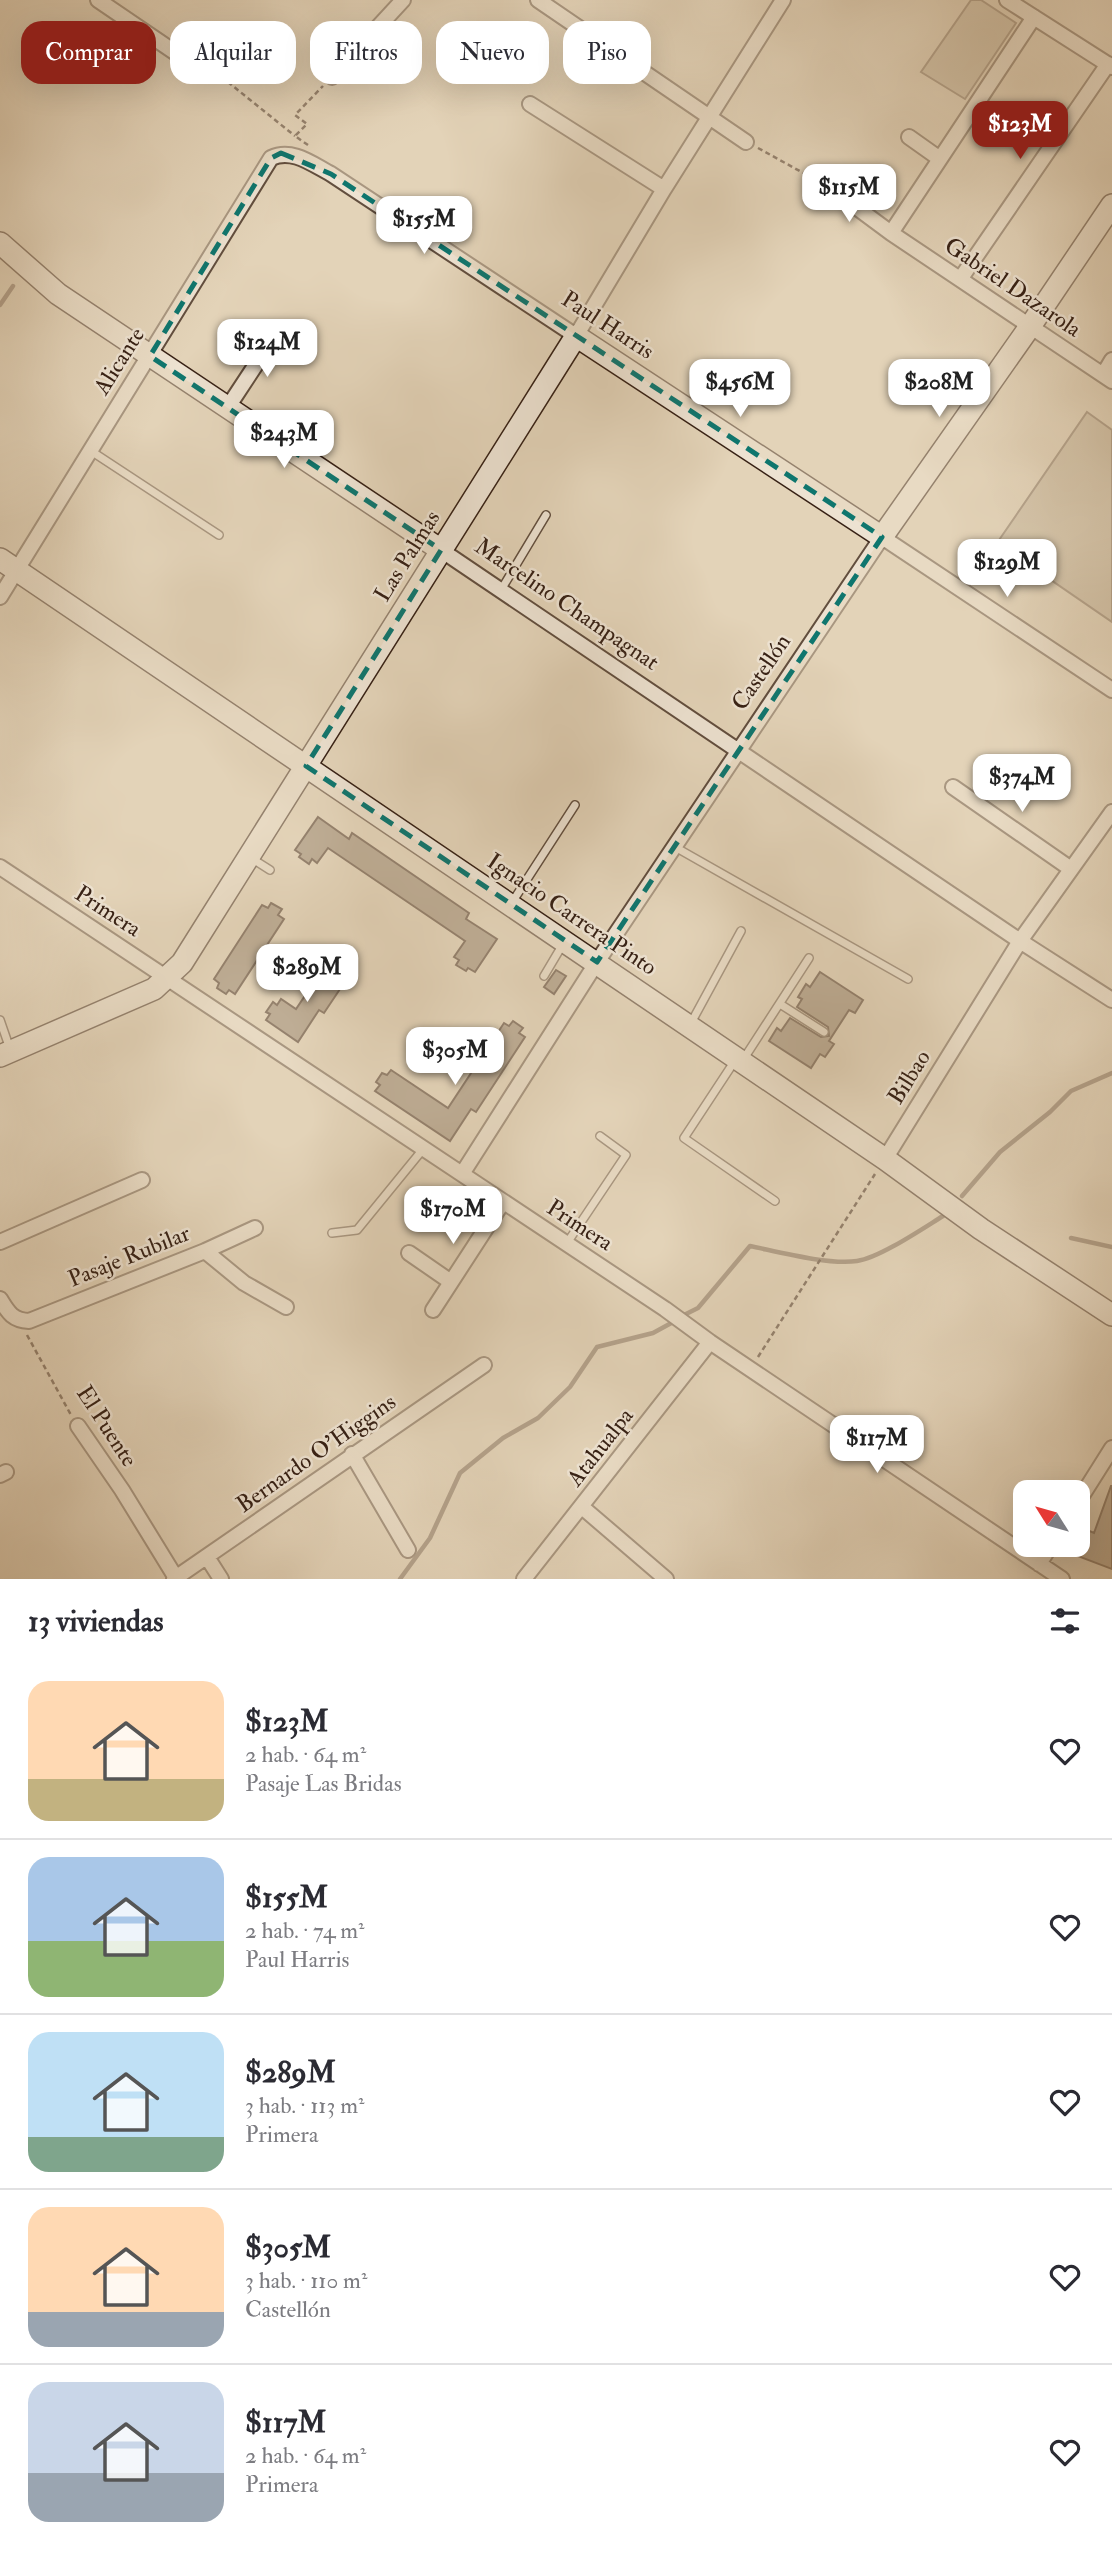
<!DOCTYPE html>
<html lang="es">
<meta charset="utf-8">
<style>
body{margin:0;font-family:"IM FELL Double Pica",serif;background:#f2f2f3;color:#2b2b33;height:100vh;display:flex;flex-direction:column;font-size:26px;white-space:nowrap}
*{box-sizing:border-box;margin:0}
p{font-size:23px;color:#7c7c81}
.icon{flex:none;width:38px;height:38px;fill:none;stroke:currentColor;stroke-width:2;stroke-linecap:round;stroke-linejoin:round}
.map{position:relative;height:1579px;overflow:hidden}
.details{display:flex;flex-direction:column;background:#fff;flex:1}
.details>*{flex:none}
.guide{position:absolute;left:21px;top:21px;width:700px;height:63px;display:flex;gap:14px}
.needle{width:46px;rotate:307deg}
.tools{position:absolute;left:1013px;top:1480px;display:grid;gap:14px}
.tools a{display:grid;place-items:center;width:77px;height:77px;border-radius:14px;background:#fff;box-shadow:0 7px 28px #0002;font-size:35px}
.price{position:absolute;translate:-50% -60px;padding:0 16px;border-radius:14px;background:#fff;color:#222;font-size:23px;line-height:46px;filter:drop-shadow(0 2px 4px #0008)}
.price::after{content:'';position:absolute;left:50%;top:42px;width:21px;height:16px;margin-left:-10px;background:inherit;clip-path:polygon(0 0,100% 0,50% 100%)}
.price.on{background:#8f2418;color:#fff}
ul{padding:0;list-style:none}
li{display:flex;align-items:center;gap:21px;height:175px;padding:0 28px}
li+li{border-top:2px solid #e1e1e2}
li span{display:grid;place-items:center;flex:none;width:196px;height:140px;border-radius:21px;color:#555}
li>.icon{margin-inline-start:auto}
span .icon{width:84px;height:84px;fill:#fffc;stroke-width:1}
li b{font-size:30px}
h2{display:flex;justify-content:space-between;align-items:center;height:84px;padding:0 28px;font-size:30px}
.pill{padding:0 24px;border-radius:21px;background:#fff;box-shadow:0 7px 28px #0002;font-size:24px;line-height:63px}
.pill.on{background:#8f2418;color:#fff}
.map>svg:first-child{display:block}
.green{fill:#c6b59c;stroke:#7e6b58;stroke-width:2}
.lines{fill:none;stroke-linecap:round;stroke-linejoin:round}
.stream{stroke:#7b6756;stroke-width:4.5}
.building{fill:#907e6a;stroke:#372115;stroke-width:2}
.lane-casing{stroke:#624e3e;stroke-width:10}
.street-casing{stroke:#624e3e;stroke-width:18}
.secondary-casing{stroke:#372115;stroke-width:24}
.path{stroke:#372115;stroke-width:2.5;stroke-dasharray:5 3.5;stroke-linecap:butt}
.lane{stroke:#ede2d1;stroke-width:7}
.street{stroke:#ede2d1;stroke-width:14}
.secondary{stroke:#ede2d1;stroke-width:21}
.marked{fill:none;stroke:#0f766e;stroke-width:5;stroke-dasharray:14 9;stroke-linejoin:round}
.labels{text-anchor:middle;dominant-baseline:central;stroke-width:5;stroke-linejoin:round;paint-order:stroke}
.street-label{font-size:23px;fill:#372115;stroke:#ede2d1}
</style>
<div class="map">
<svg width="1112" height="1579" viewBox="0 0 1112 1579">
<rect width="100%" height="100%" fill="#e3d3b8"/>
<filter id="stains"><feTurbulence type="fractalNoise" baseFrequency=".00286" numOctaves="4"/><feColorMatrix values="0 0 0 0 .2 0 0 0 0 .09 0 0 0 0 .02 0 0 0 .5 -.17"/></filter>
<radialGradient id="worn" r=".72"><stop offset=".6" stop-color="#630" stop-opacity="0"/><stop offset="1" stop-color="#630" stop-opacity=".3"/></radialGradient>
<path class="green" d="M 971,0 L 981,0 L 1016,23 L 965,99 L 921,72 Z
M 1087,412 L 1112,430 L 1112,622 L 997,543 Z"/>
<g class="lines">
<path class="stream" d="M 0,305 L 13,286
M 962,1196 L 1000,1152 L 1050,1112 L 1071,1091 L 1112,1073
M 1071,1238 L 1112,1247
M 682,1316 L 698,1308 L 750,1246 C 779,1252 828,1265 857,1261 C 879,1258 922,1229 943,1216
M 400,1579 L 430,1538 L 460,1473 L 503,1438 L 538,1418 L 570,1387 L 597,1347 L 653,1333 L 675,1321"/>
</g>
<path class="building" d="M 318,817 L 349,839 L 352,833 L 469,913 L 466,919 L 497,939 L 475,972 L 468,968 L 466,971 L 456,965 L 459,960 L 454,957 L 465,941 L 328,848 L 317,863 L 312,859 L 309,864 L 299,857 L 301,854 L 295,850 Z
M 271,903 L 282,909 L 278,915 L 284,919 L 235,994 L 229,990 L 226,994 L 217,988 L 219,983 L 214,979 L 262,905 L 268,908 Z
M 334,964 L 344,971 L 340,976 L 346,980 L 324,1013 L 319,1010 L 298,1042 L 266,1020 L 270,1014 L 266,1012 L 273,1002 L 277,1005 L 281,999 L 296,1009 L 325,966 L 331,970 Z
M 556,970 L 566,976 L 554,994 L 544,987 Z
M 820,972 L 863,1000 L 855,1013 L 849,1010 L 829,1041 L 834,1044 L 825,1057 L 820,1054 L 811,1068 L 769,1041 L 777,1028 L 781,1031 L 790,1018 L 821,1037 L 829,1036 L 828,1027 L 797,1007 L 802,999 L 798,997 L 806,984 L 810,987 Z
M 513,1021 L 523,1028 L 519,1033 L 525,1037 L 476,1112 L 471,1109 L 450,1141 L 375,1091 L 380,1085 L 376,1082 L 382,1073 L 387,1075 L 391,1070 L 448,1108 L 504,1023 L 509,1026 Z
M 1111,1486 L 1112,1486 L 1112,1569 L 1075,1555 L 1085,1529 L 1094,1533 Z"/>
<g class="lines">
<g class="lane-casing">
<path id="lane" d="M 91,451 L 219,535
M 501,590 L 546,515
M 675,847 L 908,979
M 251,858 L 270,870
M 511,904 L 575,805
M 544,976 L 563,944
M 780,1004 L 824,1032
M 0,1020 L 10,1049
M 691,1023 L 741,931
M 736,1059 L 684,1138 L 775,1201
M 743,1060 L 809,958
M 332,1233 L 357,1230 L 424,1148
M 567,1243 L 626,1155 L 600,1136"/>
</g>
<g class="street-casing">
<path id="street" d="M 98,0 L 195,66
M 538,0 L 746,142
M 1007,0 L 1112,67
M 332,77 L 403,0
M 530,104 L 664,189
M 909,137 L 940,159
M 829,187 L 891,233 L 1112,381
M 891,233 L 1034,17
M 961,278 L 1108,64
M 1103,375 L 1112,360
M 228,407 L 278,331
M 441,550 L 1020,941 L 1112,1000
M 0,597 L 271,158 C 292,148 312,164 331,174 L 576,336 L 664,189 L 783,0
M 953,787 L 1071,869
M 0,867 L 665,1309 L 710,1342 L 1062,1579
M 885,1159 L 1020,941 L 1112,812
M 462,1174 L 597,962 L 882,537 L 1112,690
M 0,1242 L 142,1180
M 205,1251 L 244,1283 L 286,1307
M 409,1253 L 451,1282
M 0,1299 C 8,1312 12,1320 29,1321 L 205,1251 L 255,1228
M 433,1310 L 503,1202
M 78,1426 L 122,1490 L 176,1578
M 352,1454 L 408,1550
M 0,1475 L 6,1472
M 1078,1502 L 1112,1448
M 582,1507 L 666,1579
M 207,1557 L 221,1579
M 1039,1564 L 1051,1545
M 174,1579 L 484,1365
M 524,1579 L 710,1342"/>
</g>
<g class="secondary-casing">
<path id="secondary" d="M 0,243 L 58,294 L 441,550
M 0,559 L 885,1159 L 981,1229 L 1112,1315
M 0,1056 L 154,989 L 182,963 L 576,336 L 882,537 L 1031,325 L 1112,205"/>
</g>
<path class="path" d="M 208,66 L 295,136
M 308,145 L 295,136 L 307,124 L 295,115 L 323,86
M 758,148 L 816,180
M 27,1335 L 71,1415
M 758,1357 L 875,1174"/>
<use href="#lane" class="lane"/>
<use href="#street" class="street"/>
<use href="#secondary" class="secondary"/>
</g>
<path d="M0 0H1112V1579H0ZM 281,153 L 331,174 L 882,537 L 597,962 L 306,766 L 441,550 L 150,356 L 271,158 Z" fill="#e3d3b8" fill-opacity=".55" fill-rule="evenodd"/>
<path class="marked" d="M 281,153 L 331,174 L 882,537 L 597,962 L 306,766 L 441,550 L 150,356 L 271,158 Z"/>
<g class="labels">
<g class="street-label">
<text transform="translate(1013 287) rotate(34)">Gabriel Dazarola</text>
<text transform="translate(608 325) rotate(33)">Paul Harris</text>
<text transform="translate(119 361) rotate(-58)">Alicante</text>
<text transform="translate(407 556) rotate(-58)">Las Palmas</text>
<text transform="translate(567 604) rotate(34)">Marcelino Champagnat</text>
<text transform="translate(761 672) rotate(-56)">Castellón</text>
<text transform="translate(108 911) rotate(33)">Primera</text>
<text transform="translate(572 914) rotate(34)">Ignacio Carrera Pinto</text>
<text transform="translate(909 1077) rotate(-58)">Bilbao</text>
<text transform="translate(580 1225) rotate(33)">Primera</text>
<text transform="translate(129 1256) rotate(-22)">Pasaje Rubilar</text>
<text transform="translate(107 1426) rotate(57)">El Puente</text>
<text transform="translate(600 1447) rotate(-52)">Atahualpa</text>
<text transform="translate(316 1453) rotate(-35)">Bernardo O'Higgins</text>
</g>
</g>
<rect width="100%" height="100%" filter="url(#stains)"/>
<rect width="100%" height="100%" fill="url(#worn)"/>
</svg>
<div class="tools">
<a><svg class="needle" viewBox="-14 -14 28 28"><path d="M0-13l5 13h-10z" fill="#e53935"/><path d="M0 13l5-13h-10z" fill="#7c7c81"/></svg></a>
</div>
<b class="price on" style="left:1020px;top:161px">$123M</b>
<b class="price" style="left:849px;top:224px">$115M</b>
<b class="price" style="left:424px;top:256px">$155M</b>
<b class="price" style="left:267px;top:379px">$124M</b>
<b class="price" style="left:740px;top:419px">$456M</b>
<b class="price" style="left:939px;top:419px">$208M</b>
<b class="price" style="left:284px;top:470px">$243M</b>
<b class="price" style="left:1007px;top:599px">$129M</b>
<b class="price" style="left:1022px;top:814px">$374M</b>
<b class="price" style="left:307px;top:1004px">$289M</b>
<b class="price" style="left:455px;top:1087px">$305M</b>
<b class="price" style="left:453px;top:1246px">$170M</b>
<b class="price" style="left:877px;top:1475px">$117M</b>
<div class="guide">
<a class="pill on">Comprar</a>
<a class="pill">Alquilar</a>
<a class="pill">Filtros</a>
<a class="pill">Nuevo</a>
<a class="pill">Piso</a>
</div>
</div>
<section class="details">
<h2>13 viviendas<svg class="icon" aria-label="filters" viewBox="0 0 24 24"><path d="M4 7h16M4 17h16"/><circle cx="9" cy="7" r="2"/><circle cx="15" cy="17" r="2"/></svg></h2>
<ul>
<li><span style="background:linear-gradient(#ffd9b3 70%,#c2b280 0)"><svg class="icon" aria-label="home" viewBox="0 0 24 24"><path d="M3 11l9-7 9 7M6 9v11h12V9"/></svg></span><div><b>$123M</b><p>2 hab. · 64 m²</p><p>Pasaje Las Bridas</p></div><svg class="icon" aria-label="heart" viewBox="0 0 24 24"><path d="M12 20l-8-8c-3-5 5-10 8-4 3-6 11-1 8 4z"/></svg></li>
<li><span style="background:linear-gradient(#a9c7e8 60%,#8fb573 0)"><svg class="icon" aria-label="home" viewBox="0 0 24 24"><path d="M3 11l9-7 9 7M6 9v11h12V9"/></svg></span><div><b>$155M</b><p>2 hab. · 74 m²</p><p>Paul Harris</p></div><svg class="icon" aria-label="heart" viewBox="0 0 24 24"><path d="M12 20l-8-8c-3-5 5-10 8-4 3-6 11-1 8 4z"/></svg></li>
<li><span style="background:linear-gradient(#bfe0f5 75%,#7fa58c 0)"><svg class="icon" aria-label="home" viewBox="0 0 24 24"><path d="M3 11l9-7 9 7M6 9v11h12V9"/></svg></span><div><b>$289M</b><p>3 hab. · 113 m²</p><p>Primera</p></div><svg class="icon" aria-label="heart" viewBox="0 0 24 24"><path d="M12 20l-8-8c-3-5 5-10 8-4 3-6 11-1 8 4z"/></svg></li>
<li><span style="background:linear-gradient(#ffd9b3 75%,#9aa5b1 0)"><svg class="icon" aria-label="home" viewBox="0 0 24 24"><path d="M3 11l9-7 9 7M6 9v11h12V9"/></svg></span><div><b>$305M</b><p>3 hab. · 110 m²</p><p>Castellón</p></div><svg class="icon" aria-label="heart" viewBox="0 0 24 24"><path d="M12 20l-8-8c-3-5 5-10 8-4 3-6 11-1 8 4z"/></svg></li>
<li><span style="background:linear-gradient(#c9d6e8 65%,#9aa5b1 0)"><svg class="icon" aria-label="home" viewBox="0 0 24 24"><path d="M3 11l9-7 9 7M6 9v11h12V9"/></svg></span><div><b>$117M</b><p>2 hab. · 64 m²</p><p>Primera</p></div><svg class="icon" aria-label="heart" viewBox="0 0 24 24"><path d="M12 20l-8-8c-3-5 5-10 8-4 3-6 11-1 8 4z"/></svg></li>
</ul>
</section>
